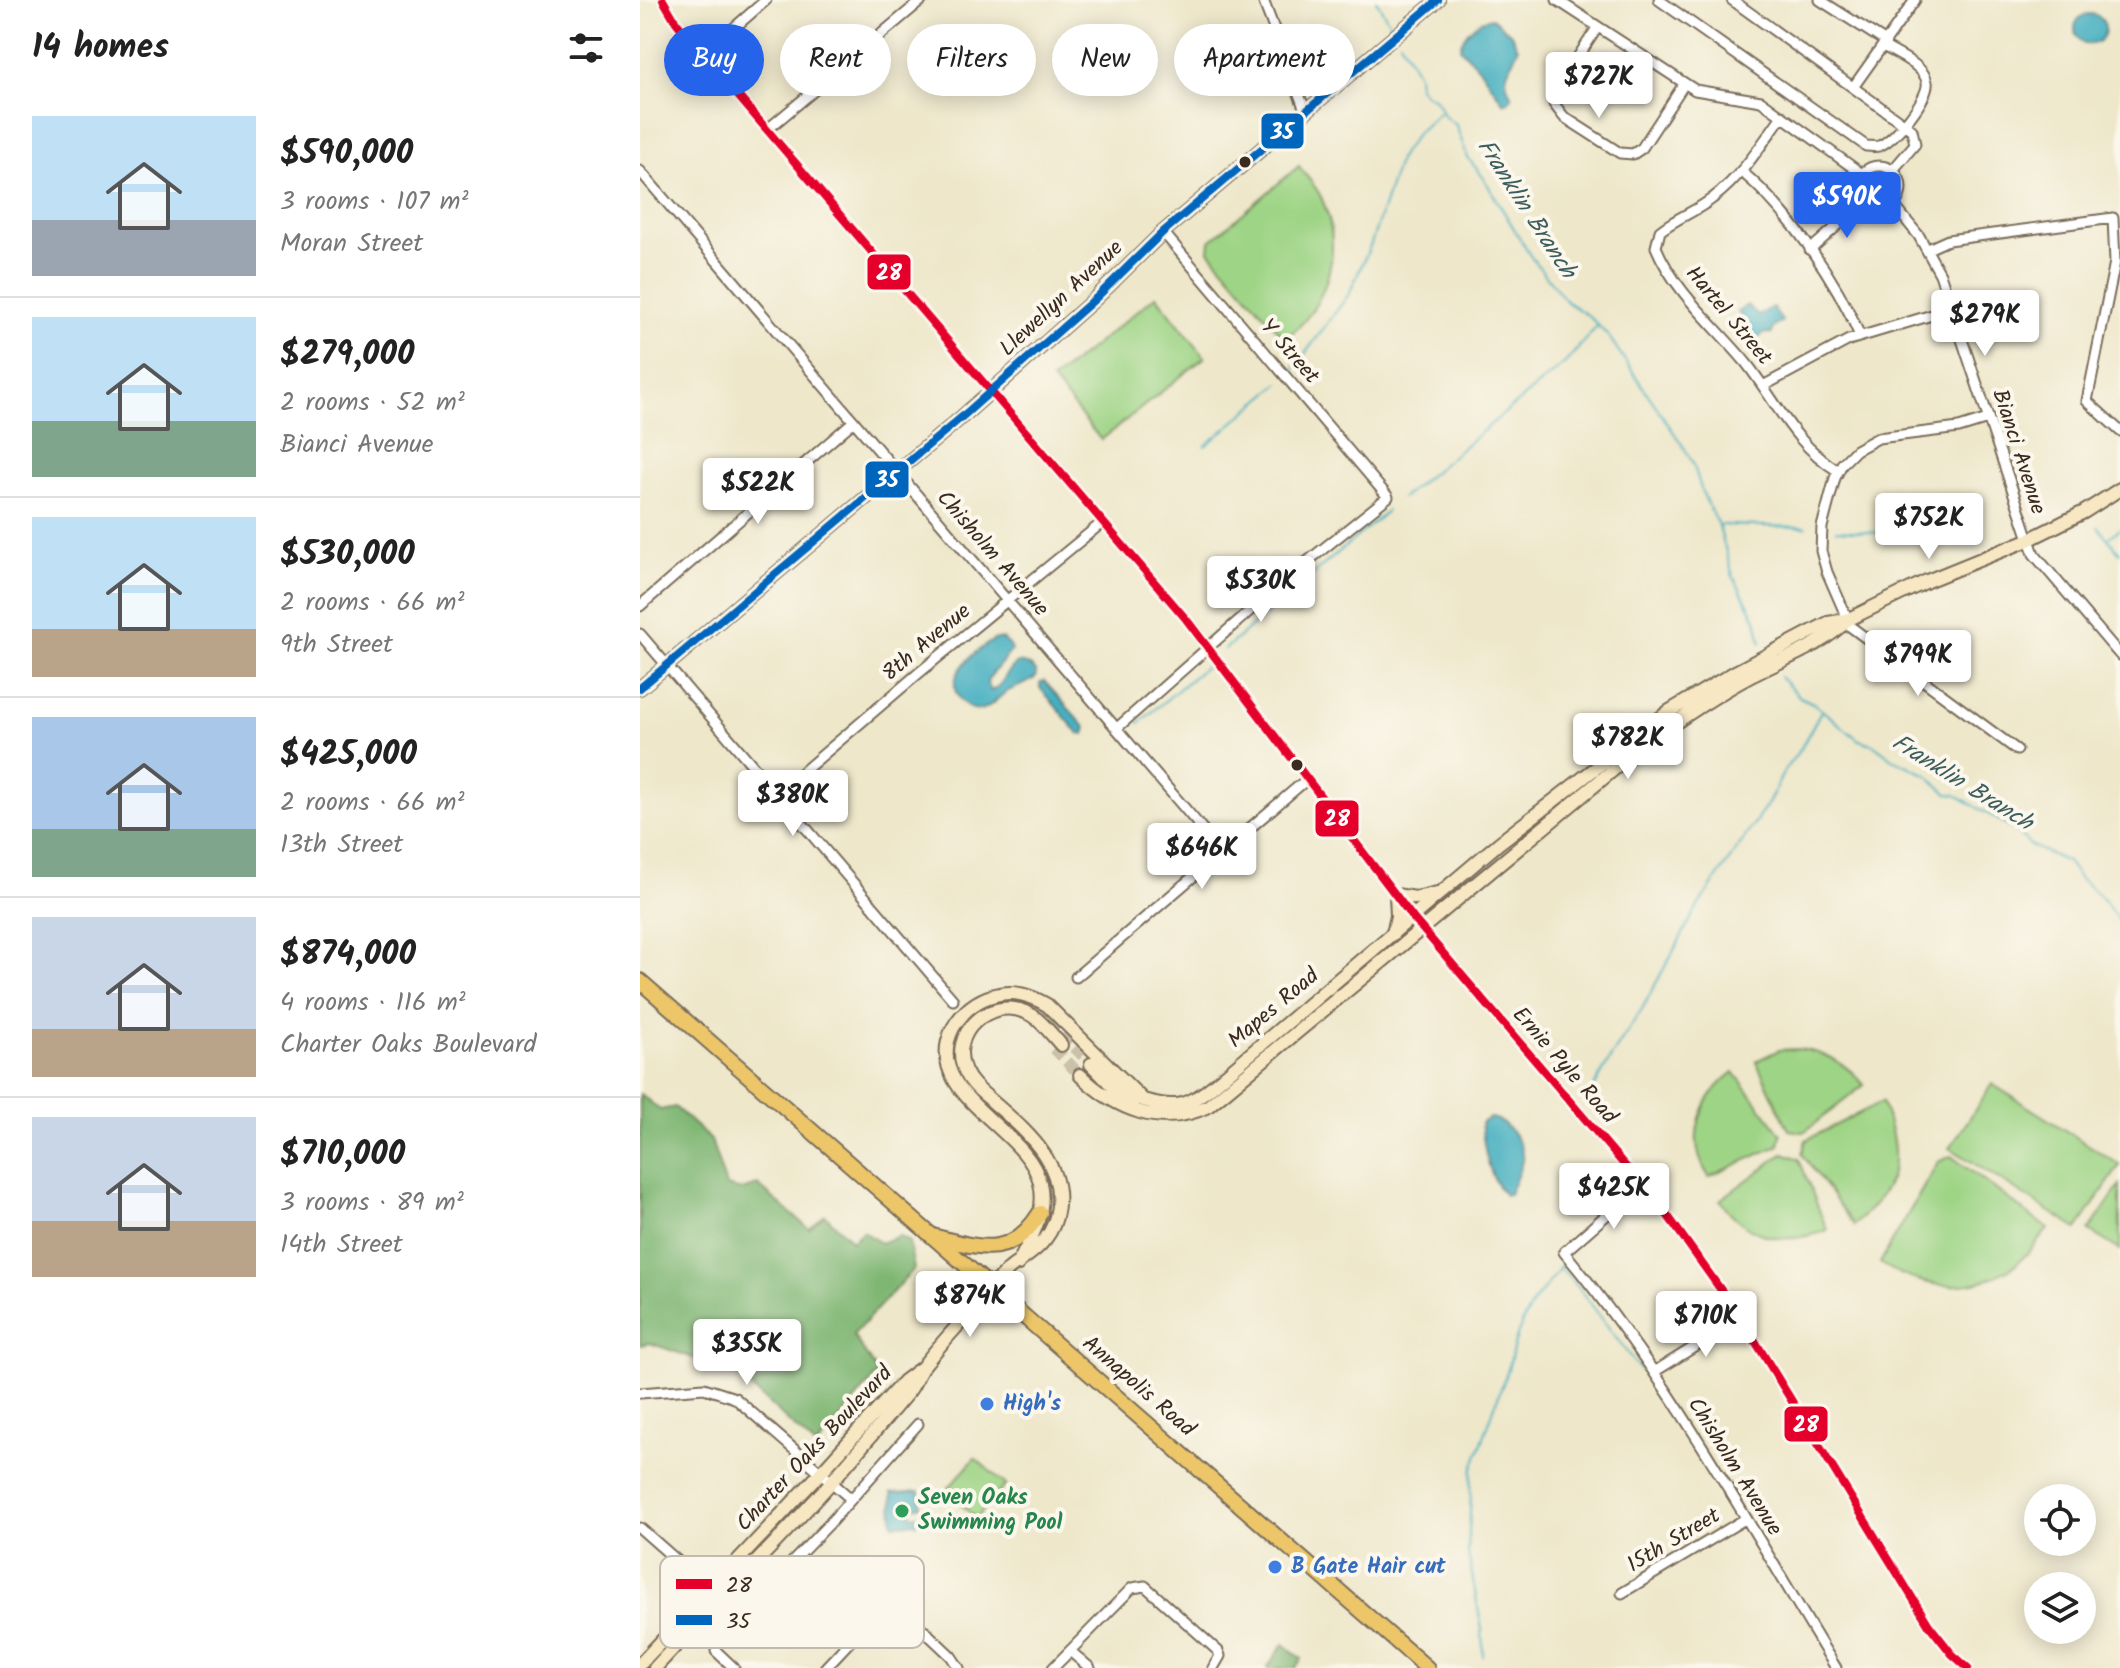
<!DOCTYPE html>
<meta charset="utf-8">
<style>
body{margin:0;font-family:Kalam,sans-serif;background:#f2f2f2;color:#222;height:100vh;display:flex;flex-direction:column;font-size:30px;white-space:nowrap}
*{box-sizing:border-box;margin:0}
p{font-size:26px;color:#767676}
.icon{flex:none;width:44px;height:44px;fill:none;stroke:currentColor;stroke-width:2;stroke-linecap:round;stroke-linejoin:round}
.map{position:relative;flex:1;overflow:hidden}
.drawer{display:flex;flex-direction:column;background:#fff;width:640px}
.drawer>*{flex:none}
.banner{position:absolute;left:24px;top:24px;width:760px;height:72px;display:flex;gap:16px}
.buttons{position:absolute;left:1384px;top:1484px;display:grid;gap:16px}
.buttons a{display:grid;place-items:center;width:72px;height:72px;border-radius:50%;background:#fff;box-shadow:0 4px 20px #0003;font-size:40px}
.price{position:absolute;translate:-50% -68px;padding:0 18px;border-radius:8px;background:#fff;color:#222;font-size:26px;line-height:52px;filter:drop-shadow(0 2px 4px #0008)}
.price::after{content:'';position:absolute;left:50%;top:48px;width:24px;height:18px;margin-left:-12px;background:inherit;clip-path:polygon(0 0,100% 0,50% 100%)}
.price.active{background:#2563eb;color:#fff}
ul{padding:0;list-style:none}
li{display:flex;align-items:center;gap:24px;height:200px;padding:0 32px}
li+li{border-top:2px solid #e0e0e0}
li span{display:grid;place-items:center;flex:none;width:224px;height:160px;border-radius:0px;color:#555}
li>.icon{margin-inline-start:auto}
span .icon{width:96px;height:96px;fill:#fffc;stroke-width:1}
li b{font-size:34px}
h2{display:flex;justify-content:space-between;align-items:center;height:96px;padding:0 32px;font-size:34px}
.chip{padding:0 28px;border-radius:36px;background:#fff;box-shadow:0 4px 20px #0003;font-size:28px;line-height:72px}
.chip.active{background:#2563eb;color:#fff}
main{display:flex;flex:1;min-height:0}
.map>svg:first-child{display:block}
.green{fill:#9ed485;stroke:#6c7f52;stroke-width:2}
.forest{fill:#7eb672;stroke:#5c7048;stroke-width:2}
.water{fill:#40adbf;stroke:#3e6c6e;stroke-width:2}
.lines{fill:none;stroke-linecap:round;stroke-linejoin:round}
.stream{stroke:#40adbf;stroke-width:2}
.secondary-tunnel{stroke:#cac1a8;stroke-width:12;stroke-dasharray:12 6;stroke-linecap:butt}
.street-casing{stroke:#7a6c5a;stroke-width:13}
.secondary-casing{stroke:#7a6c5a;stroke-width:16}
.primary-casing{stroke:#7a6c5a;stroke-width:18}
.street{stroke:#fff;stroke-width:9}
.secondary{stroke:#f7e8c3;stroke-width:12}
.primary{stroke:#ecc669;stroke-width:14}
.bus-1-casing{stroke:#fbf7ec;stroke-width:14}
.bus-2-casing{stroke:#fbf7ec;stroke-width:14}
.bus-1{stroke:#e4002b;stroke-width:8}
.bus-2{stroke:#0065bd;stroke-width:8}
.bus-dot{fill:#3b2a1e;stroke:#fbf7ec;stroke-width:3}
.shop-dot{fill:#3f7fe0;stroke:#fbf7ec;stroke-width:3}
.leisure-dot{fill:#2e9e5b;stroke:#fbf7ec;stroke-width:3}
.labels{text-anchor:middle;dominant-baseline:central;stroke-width:8;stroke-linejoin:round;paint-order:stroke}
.street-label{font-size:22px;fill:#3b2a1e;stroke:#fbf7ec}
.shop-label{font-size:22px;font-weight:bold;fill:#366cbe;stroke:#fbf7ec;text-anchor:start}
.leisure-label{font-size:22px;font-weight:bold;fill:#27864d;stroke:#fbf7ec;text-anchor:start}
.water-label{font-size:24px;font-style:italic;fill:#3d5e5e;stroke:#fbf7ec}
.key{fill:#fbf7ec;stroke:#c1baae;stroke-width:2}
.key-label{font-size:22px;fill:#3b2a1e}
.line-badge{stroke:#fbf7ec;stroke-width:3}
.badge-label{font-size:22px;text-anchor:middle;font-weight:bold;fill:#fff}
</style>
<main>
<section class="drawer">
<h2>14 homes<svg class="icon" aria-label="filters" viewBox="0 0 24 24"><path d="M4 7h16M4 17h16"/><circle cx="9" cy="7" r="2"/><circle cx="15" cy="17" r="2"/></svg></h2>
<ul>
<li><span style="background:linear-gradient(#bfe0f5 65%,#9aa5b1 0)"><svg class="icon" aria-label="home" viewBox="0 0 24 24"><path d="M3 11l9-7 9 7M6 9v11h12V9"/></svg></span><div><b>$590,000</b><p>3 rooms · 107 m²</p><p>Moran Street</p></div></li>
<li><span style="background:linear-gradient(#bfe0f5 65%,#7fa58c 0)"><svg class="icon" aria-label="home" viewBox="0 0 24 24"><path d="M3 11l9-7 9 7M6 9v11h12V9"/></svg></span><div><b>$279,000</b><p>2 rooms · 52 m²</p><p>Bianci Avenue</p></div></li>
<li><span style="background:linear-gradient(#bfe0f5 70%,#b9a48a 0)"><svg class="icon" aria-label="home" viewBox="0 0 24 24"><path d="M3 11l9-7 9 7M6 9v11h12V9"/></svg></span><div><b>$530,000</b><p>2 rooms · 66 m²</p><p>9th Street</p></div></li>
<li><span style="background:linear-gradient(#a9c7e8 70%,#7fa58c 0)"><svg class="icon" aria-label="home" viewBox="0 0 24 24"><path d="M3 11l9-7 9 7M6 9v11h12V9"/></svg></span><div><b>$425,000</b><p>2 rooms · 66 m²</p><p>13th Street</p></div></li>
<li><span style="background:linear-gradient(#c9d6e8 70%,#b9a48a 0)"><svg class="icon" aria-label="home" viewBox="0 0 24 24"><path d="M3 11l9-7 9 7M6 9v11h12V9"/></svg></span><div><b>$874,000</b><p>4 rooms · 116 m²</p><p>Charter Oaks Boulevard</p></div></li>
<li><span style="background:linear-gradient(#c9d6e8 65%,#b9a48a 0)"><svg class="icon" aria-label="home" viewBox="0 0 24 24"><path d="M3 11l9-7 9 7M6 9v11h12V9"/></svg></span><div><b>$710,000</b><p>3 rooms · 89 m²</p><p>14th Street</p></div></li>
</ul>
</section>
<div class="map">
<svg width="1480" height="1668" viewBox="0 0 1480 1668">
<rect width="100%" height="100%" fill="#fbf7ec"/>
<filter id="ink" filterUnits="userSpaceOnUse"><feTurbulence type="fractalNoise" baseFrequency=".0125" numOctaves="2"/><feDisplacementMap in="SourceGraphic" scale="16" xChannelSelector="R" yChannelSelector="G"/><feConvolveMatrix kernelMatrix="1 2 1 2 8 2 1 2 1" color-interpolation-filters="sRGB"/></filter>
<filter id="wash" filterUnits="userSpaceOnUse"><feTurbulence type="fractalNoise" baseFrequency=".006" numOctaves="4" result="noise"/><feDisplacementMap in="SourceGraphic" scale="32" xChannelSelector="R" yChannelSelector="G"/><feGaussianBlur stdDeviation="1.8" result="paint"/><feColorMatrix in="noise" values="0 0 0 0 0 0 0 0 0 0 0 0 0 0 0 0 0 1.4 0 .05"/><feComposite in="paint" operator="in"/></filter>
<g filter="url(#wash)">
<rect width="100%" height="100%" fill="#eee7ca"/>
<path class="green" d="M 659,166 C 666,176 676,186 681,197 C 705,248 688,306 645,339 L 569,251 L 570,241 Z
M 516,296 L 565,357 L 461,440 L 412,380 Z
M 1159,1049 C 1187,1053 1206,1063 1224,1085 L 1164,1132 L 1149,1130 L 1116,1061 L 1139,1050 Z
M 1094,1072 L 1141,1134 L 1139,1145 L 1069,1177 C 1044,1139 1060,1098 1094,1072 Z
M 1352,1084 L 1480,1165 L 1437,1229 L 1310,1148 Z
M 1242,1102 C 1263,1160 1259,1183 1214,1225 L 1162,1154 L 1166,1140 Z
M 1144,1153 L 1159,1159 L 1187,1230 C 1143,1247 1108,1239 1080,1200 Z
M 1311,1156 L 1408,1229 C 1396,1243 1384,1260 1369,1269 C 1326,1295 1280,1288 1240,1263 L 1298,1162 Z
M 1480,1185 L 1480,1250 L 1449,1231 Z
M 335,1458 L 366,1485 L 336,1518 L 306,1491 Z"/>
<path class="forest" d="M 0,1094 L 20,1110 L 35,1107 L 71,1140 L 86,1186 L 101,1190 L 118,1185 L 169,1229 L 185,1215 L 212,1241 L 223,1231 L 240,1243 L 259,1236 L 269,1242 L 274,1269 L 213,1335 L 238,1373 L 176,1447 L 94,1372 L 10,1343 L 0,1345 Z
M 644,1644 L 662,1659 L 655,1668 L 627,1668 Z"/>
<path class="water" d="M1435 29a15 15 0 1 1 30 0a15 15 0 1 1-30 0Z
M 852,18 L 871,34 L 878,48 C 871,70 859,73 872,97 L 867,103 L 863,102 L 840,69 L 820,48 C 823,33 838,19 852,18 Z
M 1107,305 L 1118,316 L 1132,307 L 1142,321 L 1133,328 L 1132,334 L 1125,333 L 1116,339 L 1098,312 Z
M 356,639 L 363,639 L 370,646 L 371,651 L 348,679 L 347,683 L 351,691 C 369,685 370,646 396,671 L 396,677 C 388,684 378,686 368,691 C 359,696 353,706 343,709 C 336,711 331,709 326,705 C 296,681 334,651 356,639 Z
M 404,681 L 446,728 L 444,734 L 439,734 L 400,688 L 400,683 Z
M 849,1118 C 859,1119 865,1124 872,1132 C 891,1156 880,1168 869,1194 L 865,1195 C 848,1178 844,1147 841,1123 Z
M 280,1491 L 281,1506 L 271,1507 L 271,1515 L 282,1515 L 282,1523 L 253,1524 L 252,1493 Z"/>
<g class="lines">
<path class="stream" d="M 736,0 L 751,25
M 760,41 L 778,75 L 779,87 L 785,94 L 795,99 L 805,117 L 816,125 L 828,158 L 843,177 L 891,257 L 927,302 L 949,316 L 969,337 L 1043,446 L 1053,463 L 1062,492 L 1079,527 L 1093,576 L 1116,619 L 1121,643
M 653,370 L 709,294 L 731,244 L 759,159 L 776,134 L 801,111
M 565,446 L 640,383
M 762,498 L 926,362 L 958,325
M 1080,525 L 1166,527
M 1458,527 L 1480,553
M 1196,530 L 1258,534 L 1317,529
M 1468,538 L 1480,529
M 585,649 L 747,511
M 1140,677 L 1160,697 L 1173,703 L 1219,740 L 1233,744 L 1253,759 L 1287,775 L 1308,794 L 1316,795 L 1375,830 L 1390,845 L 1427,862 L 1440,879 L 1460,895 L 1480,923
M 499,723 L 566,666
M 945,1103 L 971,1057 L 1002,1009 L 1058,906 L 1129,802 L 1145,769 L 1160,750 L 1181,711
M 920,1268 L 945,1296 L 1000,1370
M 843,1656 L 842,1630 L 828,1553 L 832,1471 L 869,1366 C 873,1345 880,1324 891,1306 C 900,1291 913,1281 921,1265"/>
</g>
</g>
<g filter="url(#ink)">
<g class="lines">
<path class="secondary-tunnel" d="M 345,1010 C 365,999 381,1000 399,1011 L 451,1064
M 414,1048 L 440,1075"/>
<g class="street-casing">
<path id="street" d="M 23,0 L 36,22 L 63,55 L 546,619 L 773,918 L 1028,1216 L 1101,1318 L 1289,1625 L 1312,1654 L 1328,1668
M 623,0 L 665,110
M 917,0 L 1055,90 L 1121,101 L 1222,174
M 1019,0 L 1226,146 C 1231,146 1234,147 1239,146 C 1254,141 1290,97 1287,82 C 1284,65 1256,54 1243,46
M 1092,0 L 1272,130 L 1275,144 L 1252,171
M 1180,0 L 1246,42
M 957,28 L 915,92 L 914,104 L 924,117 L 980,153 L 993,154 L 1002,148 L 1044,84
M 63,55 L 126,0
M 1214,86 L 1275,0
M 1142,116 C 1121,145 1102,176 1073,198 C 1057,211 1036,218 1020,231 L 1016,247 C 1035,293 1076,326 1107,364 C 1138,404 1153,443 1198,471
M 128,129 L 282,0
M1217 188a22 22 0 1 1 44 0a22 22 0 1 1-44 0Z
M 0,171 L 582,852
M 1101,171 C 1148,210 1196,279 1220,336
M 1253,204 L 1279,236 L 1300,274 L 1394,554 L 1480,655
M 1288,249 L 1308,240 L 1473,218 L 1475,262 L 1447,401 L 1480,431
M 1170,250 L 1223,203
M 1123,386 L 1209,340 L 1312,309
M 1348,419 L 1319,428 L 1238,438 L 1216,450 L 1202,464 L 1195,478 L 1182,527 L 1181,551 L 1187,572 L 1211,627 L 1377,750
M 0,606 L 214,421
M 0,634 L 125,780
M 477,728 L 648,577 L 748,497 L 523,232
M 436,977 L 666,780
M 313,1000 L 137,794 L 280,672 L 463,522
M 1002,1184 L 924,1252 C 1030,1379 1110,1527 1196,1668
M 1014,1372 L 1101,1318
M 0,1393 L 64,1388 L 95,1398 L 211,1499
M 0,1528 L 50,1572
M 982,1593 L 1105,1519
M 104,1612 L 190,1523 L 278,1424
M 76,1651 L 94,1668
M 430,1651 L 450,1668
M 185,1668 L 245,1604 L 256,1604 L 311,1656 L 319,1668
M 413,1668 L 492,1588 L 505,1586 L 578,1651 L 580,1656 L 573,1668"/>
</g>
<g class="secondary-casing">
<path id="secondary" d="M 0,688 L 323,416 L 456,298 L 523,232 L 798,0
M 753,934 L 757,916 L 756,895 L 776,898 L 797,893
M 451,1064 L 494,1108
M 440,1075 C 475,1109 521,1129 568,1106 L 1002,746 C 1037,721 1073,696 1111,676 C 1143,659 1182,646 1207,620
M 378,1264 C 391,1239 407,1212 400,1183 C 388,1128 279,1094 313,1028 C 322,1012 336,1000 355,995 C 374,990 390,995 407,1005 L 503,1100 C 537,1110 549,1106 575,1084 L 859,843 L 1028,712 L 1097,671 L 1188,623 L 1207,620 L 1287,581 L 1388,540 L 1444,512 L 1480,489
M 0,1664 L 173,1481 L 264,1381 L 280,1369
M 15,1668 C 73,1604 137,1544 194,1479 C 219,1450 244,1421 269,1391 C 275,1383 278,1373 284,1365 C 301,1343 321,1322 340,1301 C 350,1289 361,1275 373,1266 C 392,1253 410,1241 416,1217 C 429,1166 387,1132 353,1102 C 343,1093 331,1085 325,1071 C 308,1034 349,997 385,1012 C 399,1017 411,1034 421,1045"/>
</g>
<g class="primary-casing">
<path id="primary" d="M 0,981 L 787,1668
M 292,1236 C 338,1247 370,1261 400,1213"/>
</g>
<use href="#street" class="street"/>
<use href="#secondary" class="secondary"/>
<use href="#primary" class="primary"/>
<g class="bus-1-casing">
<path id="bus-1" d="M 23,0 L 36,22 L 63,55 L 546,619 L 773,918 L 1028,1216 L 1101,1318 L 1289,1625 L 1312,1654 L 1328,1668"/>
</g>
<g class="bus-2-casing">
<path id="bus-2" d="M 0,688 L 323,416 L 456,298 L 523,232 L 798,0"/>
</g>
<use href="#bus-1" class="bus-1"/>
<use href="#bus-2" class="bus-2"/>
</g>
</g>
<g class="bus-dot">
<circle cx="605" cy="162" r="7"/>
<circle cx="657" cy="765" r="7"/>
</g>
<g class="shop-dot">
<circle cx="347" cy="1404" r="8"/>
<circle cx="635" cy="1567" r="8"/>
</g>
<circle class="leisure-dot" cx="262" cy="1511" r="8"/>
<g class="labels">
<g class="street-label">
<text transform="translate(422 299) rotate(-43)">Llewellyn Avenue</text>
<text transform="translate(1088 316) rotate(50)">Hartel Street</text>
<text transform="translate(649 352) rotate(49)">Y Street</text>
<text transform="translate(1378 452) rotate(72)">Bianci Avenue</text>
<text transform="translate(352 554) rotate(49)">Chisholm Avenue</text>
<text transform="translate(287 643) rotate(-40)">8th Avenue</text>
<text transform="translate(634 1009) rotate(-40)">Mapes Road</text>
<text transform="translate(924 1066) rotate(49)">Ernie Pyle Road</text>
<text transform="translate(498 1387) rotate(41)">Annapolis Road</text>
<text transform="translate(175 1449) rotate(-47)">Charter Oaks Boulevard</text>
<text transform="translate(1094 1467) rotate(58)">Chisholm Avenue</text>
<text transform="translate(1034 1541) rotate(-31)">15th Street</text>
</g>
<g class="shop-label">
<text x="363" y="1404">High's</text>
<text x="651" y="1567">B Gate Hair cut</text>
</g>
<g class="leisure-label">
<text x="278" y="1498">Seven Oaks<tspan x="278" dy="25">Swimming Pool</tspan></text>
</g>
<g class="water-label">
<text transform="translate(886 209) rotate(57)">Franklin Branch</text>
<text transform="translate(1322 783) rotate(32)">Franklin Branch</text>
</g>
</g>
<rect x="20" y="1556" width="264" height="92" rx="12" class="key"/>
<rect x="36" y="1579" width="36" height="10" fill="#e4002b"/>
<rect x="36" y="1615" width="36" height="10" fill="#0065bd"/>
<g class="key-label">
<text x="86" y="1592">28</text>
<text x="86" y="1628">35</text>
</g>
<g class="line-badge">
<rect x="620" y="112" width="45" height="38" rx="8" fill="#0065bd"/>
<rect x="226" y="253" width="46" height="38" rx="8" fill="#e4002b"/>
<rect x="224" y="460" width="46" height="39" rx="8" fill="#0065bd"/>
<rect x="674" y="799" width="46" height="39" rx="8" fill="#e4002b"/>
<rect x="1143" y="1405" width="46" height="38" rx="8" fill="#e4002b"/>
</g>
<g class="badge-label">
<text x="642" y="139">35</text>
<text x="249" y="280">28</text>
<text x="247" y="487">35</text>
<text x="697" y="826">28</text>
<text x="1166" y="1432">28</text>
</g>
</svg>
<div class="buttons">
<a><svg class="icon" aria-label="locate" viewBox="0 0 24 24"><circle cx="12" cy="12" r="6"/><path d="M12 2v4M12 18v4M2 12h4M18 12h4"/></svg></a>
<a><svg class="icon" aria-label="layers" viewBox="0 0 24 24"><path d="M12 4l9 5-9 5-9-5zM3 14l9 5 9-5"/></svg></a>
</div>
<b class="price" style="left:959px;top:120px">$727K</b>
<b class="price active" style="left:1207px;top:240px">$590K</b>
<b class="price" style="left:1345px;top:358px">$279K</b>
<b class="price" style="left:118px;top:526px">$522K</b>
<b class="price" style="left:1289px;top:561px">$752K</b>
<b class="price" style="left:621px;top:624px">$530K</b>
<b class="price" style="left:1278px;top:698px">$799K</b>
<b class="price" style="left:988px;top:781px">$782K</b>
<b class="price" style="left:153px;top:838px">$380K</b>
<b class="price" style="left:562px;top:891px">$646K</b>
<b class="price" style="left:974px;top:1231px">$425K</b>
<b class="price" style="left:330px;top:1339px">$874K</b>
<b class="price" style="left:1066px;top:1359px">$710K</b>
<b class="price" style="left:107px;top:1387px">$355K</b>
<div class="banner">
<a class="chip active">Buy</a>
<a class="chip">Rent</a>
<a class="chip">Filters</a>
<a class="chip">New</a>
<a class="chip">Apartment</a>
</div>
</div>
</main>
